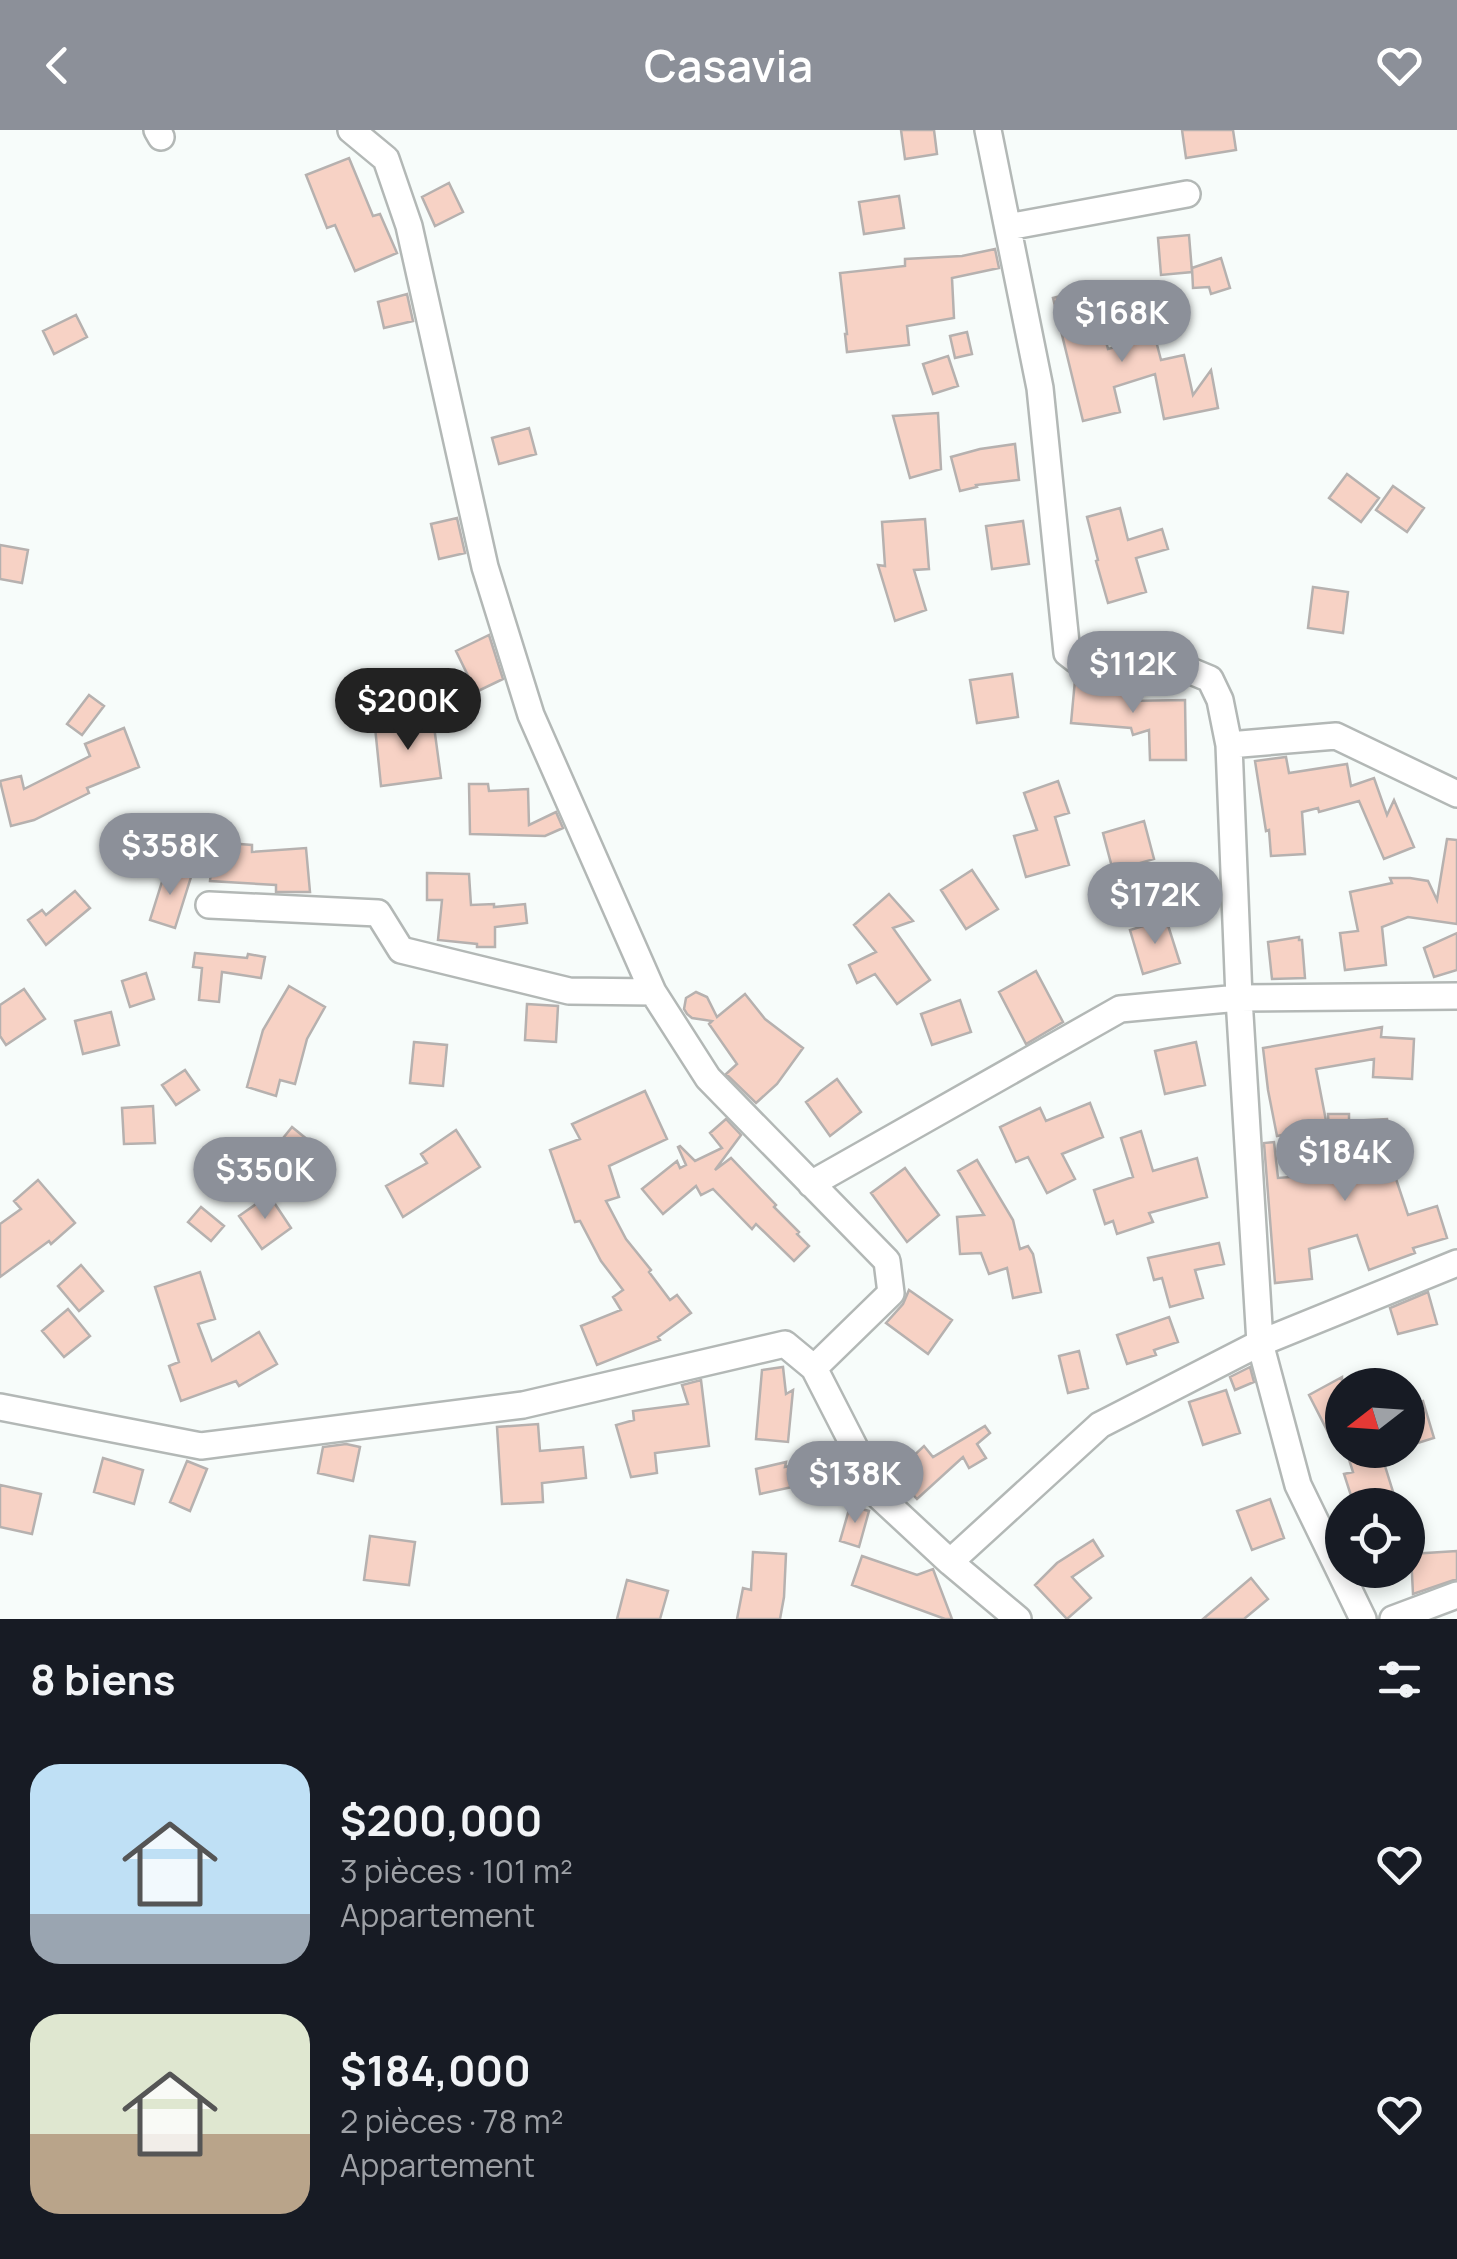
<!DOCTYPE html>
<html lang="fr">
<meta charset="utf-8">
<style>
body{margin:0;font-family:Manrope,sans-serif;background:#242831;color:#f1f3f6;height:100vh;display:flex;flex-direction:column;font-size:38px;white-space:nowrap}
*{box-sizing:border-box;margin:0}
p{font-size:32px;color:#9ea1a6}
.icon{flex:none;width:55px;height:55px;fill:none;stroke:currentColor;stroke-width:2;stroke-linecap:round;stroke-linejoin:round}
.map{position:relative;height:1489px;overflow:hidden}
.drawer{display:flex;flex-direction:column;background:#171b24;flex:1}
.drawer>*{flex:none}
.needle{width:65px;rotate:253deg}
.fabs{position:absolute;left:1325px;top:1238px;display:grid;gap:20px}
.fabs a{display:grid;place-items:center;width:100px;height:100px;border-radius:50%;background:#171b24;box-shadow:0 5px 15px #0003;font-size:50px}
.price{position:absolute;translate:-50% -85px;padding:0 22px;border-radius:35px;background:#8c9099;color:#fff;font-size:32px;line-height:65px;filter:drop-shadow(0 2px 5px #0008)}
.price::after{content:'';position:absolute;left:50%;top:60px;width:30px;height:22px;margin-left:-15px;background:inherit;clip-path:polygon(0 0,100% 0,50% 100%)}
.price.current{background:#222;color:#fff}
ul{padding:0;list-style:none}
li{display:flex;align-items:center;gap:30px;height:250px;padding:0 30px}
li span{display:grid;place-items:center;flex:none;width:280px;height:200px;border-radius:30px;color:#555}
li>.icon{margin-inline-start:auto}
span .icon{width:120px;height:120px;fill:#fffc;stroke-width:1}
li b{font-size:42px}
h2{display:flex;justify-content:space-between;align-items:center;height:120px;padding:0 30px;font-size:42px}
header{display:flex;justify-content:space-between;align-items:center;height:130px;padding:0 30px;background:#8c9099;color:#fff;font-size:45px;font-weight:600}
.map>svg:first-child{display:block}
.building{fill:#f7d2c5;stroke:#b6b1af;stroke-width:2.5}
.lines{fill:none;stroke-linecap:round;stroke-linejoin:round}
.minor-casing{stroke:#b3b8b6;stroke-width:30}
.minor{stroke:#fff;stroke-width:25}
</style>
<header><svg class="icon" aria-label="back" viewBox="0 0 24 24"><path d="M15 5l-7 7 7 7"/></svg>Casavia<svg class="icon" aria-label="heart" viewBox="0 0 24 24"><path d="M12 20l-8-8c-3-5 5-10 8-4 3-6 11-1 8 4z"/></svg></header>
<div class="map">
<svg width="1457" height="1489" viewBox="0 0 1457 1489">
<rect width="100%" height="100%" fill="#f7fcfa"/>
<path class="building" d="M 901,0 L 934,0 L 937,24 L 905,29 Z
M 1182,0 L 1233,0 L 1236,20 L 1186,28 Z
M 349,28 L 373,86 L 380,84 L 397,123 L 355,141 L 335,95 L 327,98 L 306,45 Z
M 449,53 L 463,82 L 435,96 L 422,67 Z
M 899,66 L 904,98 L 864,104 L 859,72 Z
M 1189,105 L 1192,142 L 1161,145 L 1158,108 Z
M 995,119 L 999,138 L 952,148 L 954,188 L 907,196 L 909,215 L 847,222 L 845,204 L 847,204 L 840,143 L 905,136 L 905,129 L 962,126 Z
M 1221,128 L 1230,158 L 1211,164 L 1209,157 L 1193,158 L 1192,138 Z
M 1092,158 L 1108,219 L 1155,207 L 1161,230 L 1184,225 L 1193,265 L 1211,240 L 1218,278 L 1164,289 L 1155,244 L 1114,257 L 1120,282 L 1083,291 L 1053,168 Z
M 407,164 L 413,191 L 384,198 L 378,172 Z
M 76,185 L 87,207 L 54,224 L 43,201 Z
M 967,202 L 972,224 L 955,228 L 950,206 Z
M 948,226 L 958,256 L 933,264 L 923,234 Z
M 938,283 L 941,339 L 910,348 L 893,286 Z
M 529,298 L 536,324 L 499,334 L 492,308 Z
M 1015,314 L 1019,350 L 976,355 L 977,357 L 960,361 L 951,327 L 980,319 Z
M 1347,344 L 1379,368 L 1361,392 L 1329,368 Z
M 1393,356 L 1424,378 L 1407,402 L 1376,380 Z
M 1120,378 L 1128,410 L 1162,399 L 1168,419 L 1136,428 L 1146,462 L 1108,473 L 1096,431 L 1098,430 L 1087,387 Z
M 457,388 L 465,423 L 439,429 L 431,394 Z
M 925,389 L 929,439 L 914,440 L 926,480 L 895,491 L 878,435 L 885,436 L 882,392 Z
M 1023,391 L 1029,434 L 992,439 L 986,396 Z
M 0,415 L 28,420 L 22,453 L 0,449 Z
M 1313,457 L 1348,462 L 1343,503 L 1308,498 Z
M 489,505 L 503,549 L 476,562 L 456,521 Z
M 1012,544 L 1018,587 L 977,593 L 970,550 Z
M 1075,550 L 1130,554 L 1130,571 L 1185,570 L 1186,630 L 1150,630 L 1149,600 L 1133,605 L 1131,598 L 1071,593 Z
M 89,565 L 104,576 L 82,605 L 67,594 Z
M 433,589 L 441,648 L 381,656 L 375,597 Z
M 124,598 L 139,637 L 87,658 L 89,663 L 34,690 L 11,696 L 0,651 L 21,646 L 24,659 L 90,626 L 85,614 Z
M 1286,627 L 1289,643 L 1347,634 L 1351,656 L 1374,648 L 1387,685 L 1394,670 L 1414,717 L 1384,729 L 1359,671 L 1319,682 L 1318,678 L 1302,682 L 1305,724 L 1271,726 L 1269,700 L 1266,701 L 1255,631 Z
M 1058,651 L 1069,683 L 1055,687 L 1069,735 L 1026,747 L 1014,706 L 1037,700 L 1024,663 Z
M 469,654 L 488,654 L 489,661 L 528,659 L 529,695 L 556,682 L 563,698 L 545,706 L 470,704 Z
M 1144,691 L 1154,729 L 1113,741 L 1103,703 Z
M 1447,709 L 1457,710 L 1457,794 L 1408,787 L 1382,797 L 1386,835 L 1345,840 L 1340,803 L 1358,801 L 1350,762 L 1392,753 L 1390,748 L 1410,748 L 1428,751 L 1437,770 Z
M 214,712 L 252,715 L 252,722 L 306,718 L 310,762 L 276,762 L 276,755 L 210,751 Z
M 166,739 L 191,747 L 175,798 L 150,790 Z
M 972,740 L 998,779 L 966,799 L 941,760 Z
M 427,743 L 469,744 L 471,775 L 494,774 L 494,777 L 525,774 L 527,793 L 495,797 L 495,817 L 477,817 L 477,814 L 438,810 L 442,770 L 427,770 Z
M 75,761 L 90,778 L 46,815 L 28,790 L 42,780 L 46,785 Z
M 889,764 L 913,791 L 893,798 L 930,850 L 897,874 L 875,844 L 857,853 L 849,835 L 876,822 L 854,795 Z
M 1166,789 L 1180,833 L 1143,844 L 1130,800 Z
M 1457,803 L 1457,840 L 1434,847 L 1424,818 Z
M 1299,807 L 1299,810 L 1302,810 L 1305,848 L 1272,849 L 1268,812 Z
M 195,823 L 247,828 L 248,824 L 265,827 L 261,848 L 222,842 L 219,872 L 199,870 L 202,838 L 193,837 Z
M 1036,841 L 1063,892 L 1026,914 L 999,862 Z
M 146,843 L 154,869 L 130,877 L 122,851 Z
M 289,856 L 325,877 L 307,909 L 295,954 L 280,950 L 276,966 L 247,957 L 263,900 Z
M 24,859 L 45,889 L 6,915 L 0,906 L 0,875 Z
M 696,862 L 707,867 L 717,887 L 745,864 L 765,889 L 803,918 L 777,954 L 756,973 L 726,944 L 737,934 L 709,894 L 712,891 L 692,888 L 687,884 L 684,879 L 686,868 Z
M 960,870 L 971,902 L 932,915 L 921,884 Z
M 527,874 L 558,876 L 556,912 L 525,910 Z
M 111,882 L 119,915 L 83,924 L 75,891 Z
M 1382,897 L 1381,907 L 1414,909 L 1412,949 L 1373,947 L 1374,929 L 1316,939 L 1327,996 L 1277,1006 L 1268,960 L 1263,918 Z
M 414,912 L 447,915 L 443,956 L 410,953 Z
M 1196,912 L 1205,955 L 1165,964 L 1155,921 Z
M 185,940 L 199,960 L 176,975 L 162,955 Z
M 837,949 L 861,982 L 830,1006 L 806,972 Z
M 645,961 L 667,1009 L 609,1036 L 619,1067 L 606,1071 L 626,1109 L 651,1140 L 649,1142 L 670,1170 L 677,1165 L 691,1183 L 658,1207 L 660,1210 L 597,1235 L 581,1196 L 621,1180 L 613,1167 L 623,1160 L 601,1131 L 580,1091 L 575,1092 L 550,1020 L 580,1009 L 572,994 Z
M 1090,973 L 1103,1007 L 1062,1024 L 1075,1049 L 1047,1063 L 1028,1027 L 1016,1032 L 1000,997 L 1040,978 L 1046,991 Z
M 153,976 L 155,1013 L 124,1014 L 122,978 Z
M 1328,984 L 1349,984 L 1349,991 L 1387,989 L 1388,1016 L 1396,1039 L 1393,1040 L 1408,1085 L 1437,1076 L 1447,1108 L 1413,1118 L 1415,1123 L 1369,1140 L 1357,1105 L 1309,1119 L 1312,1149 L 1275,1153 L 1264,1013 L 1274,1012 L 1278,1048 L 1331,1044 Z
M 726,989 L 741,1005 L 715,1040 L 731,1028 L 776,1075 L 774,1077 L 799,1102 L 797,1104 L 809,1116 L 794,1131 L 756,1094 L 752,1099 L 713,1059 L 701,1065 L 696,1056 L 663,1084 L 642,1059 L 677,1031 L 680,1038 L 686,1035 L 678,1017 L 680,1016 L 695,1031 L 722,1018 L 710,1003 Z
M 292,997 L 319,1019 L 294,1051 L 267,1028 Z
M 456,1000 L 480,1037 L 403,1087 L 386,1056 L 427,1033 L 421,1024 Z
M 1141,1001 L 1153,1041 L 1197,1028 L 1207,1067 L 1149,1083 L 1153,1092 L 1117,1104 L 1113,1091 L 1105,1094 L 1094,1060 L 1133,1047 L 1121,1008 Z
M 977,1030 L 1013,1090 L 1020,1119 L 1028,1116 L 1033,1124 L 1041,1162 L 1013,1168 L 1007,1138 L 989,1144 L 981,1123 L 960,1124 L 957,1087 L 984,1085 L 958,1041 Z
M 905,1038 L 939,1085 L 907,1112 L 871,1063 Z
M 38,1050 L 75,1093 L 51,1114 L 49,1111 L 0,1147 L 0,1094 L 21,1079 L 14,1071 Z
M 269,1065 L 291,1098 L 262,1119 L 239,1086 Z
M 201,1077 L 224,1096 L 211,1111 L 188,1092 Z
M 1219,1113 L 1224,1134 L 1195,1140 L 1203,1168 L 1170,1177 L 1162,1148 L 1154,1150 L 1148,1128 Z
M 81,1135 L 103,1161 L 79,1181 L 58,1156 Z
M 200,1142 L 215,1189 L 198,1194 L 212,1231 L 259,1202 L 277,1234 L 239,1256 L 236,1251 L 181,1271 L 169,1236 L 179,1232 L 155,1157 Z
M 909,1160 L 952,1190 L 928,1224 L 886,1193 L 903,1174 Z
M 1428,1162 L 1437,1194 L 1398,1204 L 1390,1178 Z
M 68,1179 L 90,1206 L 64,1227 L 42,1201 Z
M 1169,1187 L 1178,1212 L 1154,1220 L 1156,1225 L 1127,1234 L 1117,1205 Z
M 1079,1221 L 1088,1258 L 1068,1263 L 1059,1226 Z
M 783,1237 L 786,1264 L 793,1260 L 788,1312 L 756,1309 L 762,1240 Z
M 1250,1237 L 1254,1252 L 1235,1260 L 1230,1247 Z
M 1342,1247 L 1342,1300 L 1330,1306 L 1309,1265 Z
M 701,1250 L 709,1316 L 655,1323 L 657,1343 L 631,1347 L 616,1295 L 634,1290 L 633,1281 L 688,1274 L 682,1255 Z
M 1226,1260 L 1240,1303 L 1203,1315 L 1189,1272 Z
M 1423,1271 L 1434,1308 L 1408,1316 L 1408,1275 Z
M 538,1294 L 540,1321 L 583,1317 L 586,1348 L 542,1353 L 543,1372 L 502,1374 L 497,1297 Z
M 985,1296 L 990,1303 L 977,1314 L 986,1328 L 969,1338 L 963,1327 L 917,1369 L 894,1344 L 924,1316 L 933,1327 Z
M 346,1314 L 360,1317 L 353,1351 L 318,1343 L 323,1317 Z
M 1346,1320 L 1380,1320 L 1394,1365 L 1364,1375 L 1354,1375 L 1344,1344 L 1353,1342 Z
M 103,1328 L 143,1340 L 134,1374 L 94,1362 Z
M 187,1331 L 207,1339 L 190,1381 L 170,1372 Z
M 786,1332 L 785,1337 L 801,1334 L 806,1354 L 760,1364 L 756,1339 Z
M 0,1355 L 41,1364 L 32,1404 L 0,1397 Z
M 1270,1369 L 1284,1408 L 1252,1420 L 1237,1381 Z
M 850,1376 L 869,1381 L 859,1417 L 840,1411 Z
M 370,1406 L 415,1412 L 409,1455 L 364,1450 Z
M 1093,1410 L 1103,1426 L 1072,1447 L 1091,1468 L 1067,1489 L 1035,1455 L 1057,1433 Z
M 1457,1421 L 1457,1449 L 1413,1464 L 1411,1424 Z
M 753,1422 L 786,1424 L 784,1467 L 780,1489 L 737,1489 L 743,1458 L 751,1460 Z
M 862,1426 L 917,1445 L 933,1439 L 952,1489 L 945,1489 L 852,1455 Z
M 1251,1448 L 1268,1469 L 1244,1489 L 1203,1489 Z
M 627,1450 L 668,1461 L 660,1489 L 617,1489 Z"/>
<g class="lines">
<g class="minor-casing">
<path id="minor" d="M 157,0 L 161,7
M 351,0 L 386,29 L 409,96 L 485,437 L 531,585 L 653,862 L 708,948 L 887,1131 L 891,1163 L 814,1238
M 988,0 L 1040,258 L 1067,523 L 1076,530 L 1186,539 L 1210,549 L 1220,570 L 1229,615 L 1239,868 L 1260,1213 L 1298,1355 L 1363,1489
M 1008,97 L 1187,64
M 1229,615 L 1336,606 L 1457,664
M 209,775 L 378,783 L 401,820 L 569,861 L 653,862
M 811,1054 L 1120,879 L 1239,868 L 1457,866
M 0,1277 L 201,1316 L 523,1275 L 785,1214 L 814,1238 L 880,1367 L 950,1432 L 1018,1489
M 950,1432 L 1100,1295 L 1260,1213 L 1457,1133
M 1393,1489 L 1457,1465"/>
</g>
<use href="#minor" class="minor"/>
</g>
</svg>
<div class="fabs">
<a><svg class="needle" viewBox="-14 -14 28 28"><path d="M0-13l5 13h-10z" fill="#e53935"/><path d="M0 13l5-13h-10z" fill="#9ea1a6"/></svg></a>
<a><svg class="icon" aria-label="locate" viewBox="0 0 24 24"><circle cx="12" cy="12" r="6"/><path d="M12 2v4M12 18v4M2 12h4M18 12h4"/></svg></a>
</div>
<b class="price" style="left:1122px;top:235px">$168K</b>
<b class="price" style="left:1133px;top:586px">$112K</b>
<b class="price current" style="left:408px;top:623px">$200K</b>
<b class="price" style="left:170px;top:768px">$358K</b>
<b class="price" style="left:1155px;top:817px">$172K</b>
<b class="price" style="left:1345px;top:1074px">$184K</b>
<b class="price" style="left:265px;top:1092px">$350K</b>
<b class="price" style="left:855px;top:1396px">$138K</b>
</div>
<section class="drawer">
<h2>8 biens<svg class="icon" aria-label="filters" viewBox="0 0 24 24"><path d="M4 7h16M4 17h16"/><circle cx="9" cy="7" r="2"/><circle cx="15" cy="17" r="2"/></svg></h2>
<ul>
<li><span style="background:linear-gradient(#bfe0f5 75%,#9aa5b1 0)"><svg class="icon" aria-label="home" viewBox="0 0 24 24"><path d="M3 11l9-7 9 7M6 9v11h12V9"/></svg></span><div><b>$200,000</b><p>3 pièces · 101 m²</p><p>Appartement</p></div><svg class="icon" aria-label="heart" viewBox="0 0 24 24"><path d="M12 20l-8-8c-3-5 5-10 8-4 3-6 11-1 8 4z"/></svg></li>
<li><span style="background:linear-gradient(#dfe7d0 60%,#b9a48a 0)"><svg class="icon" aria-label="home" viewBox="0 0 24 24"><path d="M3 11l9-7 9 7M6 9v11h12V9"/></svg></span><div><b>$184,000</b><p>2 pièces · 78 m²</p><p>Appartement</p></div><svg class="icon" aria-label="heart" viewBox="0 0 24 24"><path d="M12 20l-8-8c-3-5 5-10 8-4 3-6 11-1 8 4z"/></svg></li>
</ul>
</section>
